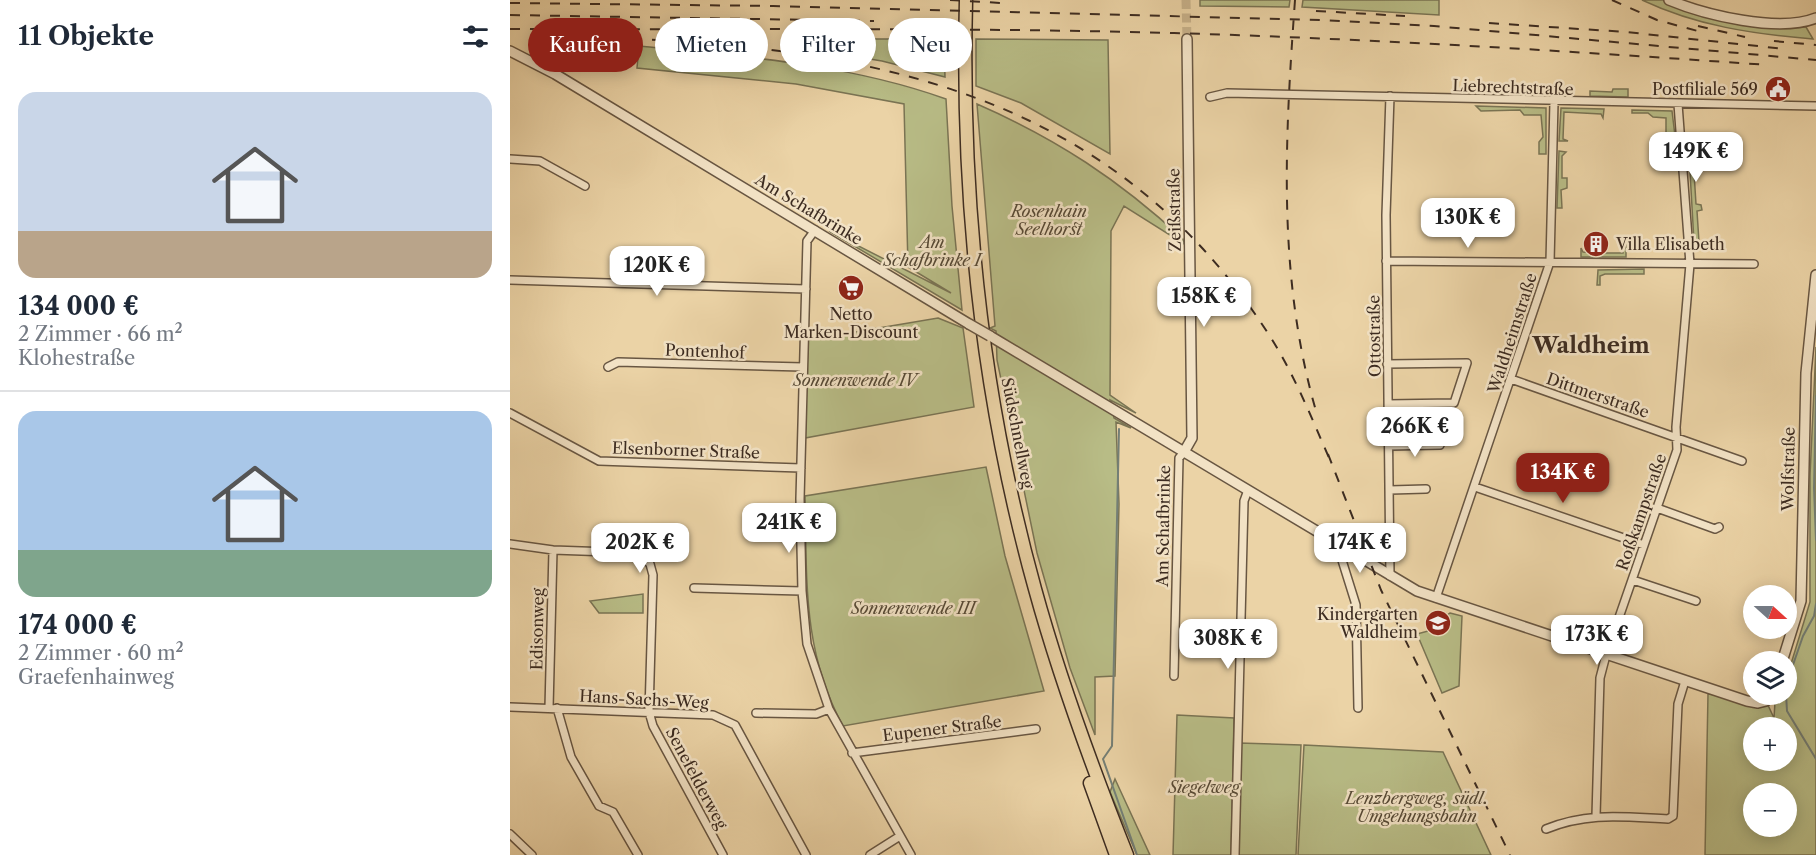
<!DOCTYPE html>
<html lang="de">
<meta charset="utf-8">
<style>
body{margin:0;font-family:"Libre Caslon Text",serif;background:#f2f2f3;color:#1f2937;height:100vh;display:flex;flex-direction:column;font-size:22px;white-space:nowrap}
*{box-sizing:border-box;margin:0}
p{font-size:20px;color:#747a83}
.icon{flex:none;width:33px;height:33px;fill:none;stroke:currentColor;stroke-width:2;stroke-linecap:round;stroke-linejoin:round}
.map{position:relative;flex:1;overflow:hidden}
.side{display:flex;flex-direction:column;background:#fff;width:510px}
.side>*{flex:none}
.banner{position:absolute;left:18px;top:18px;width:570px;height:54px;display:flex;gap:12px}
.needle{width:39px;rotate:111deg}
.fabs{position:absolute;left:1233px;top:585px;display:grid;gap:12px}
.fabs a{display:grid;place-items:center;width:54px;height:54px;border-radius:50%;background:#fff;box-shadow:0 3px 15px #0003;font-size:30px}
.price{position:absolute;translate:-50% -51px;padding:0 14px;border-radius:12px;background:#fff;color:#222;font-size:20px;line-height:39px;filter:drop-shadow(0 2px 3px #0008)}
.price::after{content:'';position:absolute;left:50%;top:36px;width:18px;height:14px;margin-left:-9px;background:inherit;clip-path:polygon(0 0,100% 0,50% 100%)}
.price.selected{background:#8f2418;color:#fff}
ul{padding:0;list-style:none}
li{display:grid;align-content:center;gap:12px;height:318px;padding:0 18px}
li+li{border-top:2px solid #e0e1e3}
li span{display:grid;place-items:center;height:186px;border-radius:18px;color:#555}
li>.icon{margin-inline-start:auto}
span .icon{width:108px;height:108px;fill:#fffc;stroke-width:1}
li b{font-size:26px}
h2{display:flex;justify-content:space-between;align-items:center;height:72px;padding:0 18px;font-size:26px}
.chip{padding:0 21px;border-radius:27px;background:#fff;box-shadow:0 3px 15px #0003;font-size:21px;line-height:54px}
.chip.selected{background:#8f2418;color:#fff}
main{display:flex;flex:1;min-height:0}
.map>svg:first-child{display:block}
.green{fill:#b8bc86;stroke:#7a7454;stroke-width:1.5;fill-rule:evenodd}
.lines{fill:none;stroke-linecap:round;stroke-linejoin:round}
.stream{stroke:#747f76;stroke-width:2}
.tertiary-tunnel{stroke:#c8b28b;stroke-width:9;stroke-dasharray:9 4.5;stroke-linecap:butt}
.minor-casing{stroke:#685642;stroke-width:10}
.tertiary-casing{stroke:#685642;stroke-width:12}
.trunk-casing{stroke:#3d2c21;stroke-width:15}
.minor{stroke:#f2e2c5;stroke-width:7}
.tertiary{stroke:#f2e2c5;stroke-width:9}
.trunk{stroke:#ebd3a6;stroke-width:12}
.rail{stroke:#3d2c21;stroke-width:2;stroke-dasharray:10 10;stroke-linecap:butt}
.tertiary-bridge-casing{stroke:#685642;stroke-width:12;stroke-linecap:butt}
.tertiary-bridge{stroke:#f2e2c5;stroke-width:9}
.labels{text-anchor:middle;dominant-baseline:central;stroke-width:5;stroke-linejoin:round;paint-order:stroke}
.street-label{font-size:16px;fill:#3d2c21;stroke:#f2e2c5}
.poi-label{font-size:16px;fill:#3d2c21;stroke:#f2e2c5;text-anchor:end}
.park-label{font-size:16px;font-style:italic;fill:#564935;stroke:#f2e2c5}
.district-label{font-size:22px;font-weight:bold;fill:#3d2c21;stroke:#f2e2c5}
</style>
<main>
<section class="side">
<h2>11 Objekte<svg class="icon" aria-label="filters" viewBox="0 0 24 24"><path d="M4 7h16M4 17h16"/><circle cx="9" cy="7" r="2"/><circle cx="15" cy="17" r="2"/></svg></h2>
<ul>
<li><span style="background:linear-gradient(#c9d6e8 75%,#b9a48a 0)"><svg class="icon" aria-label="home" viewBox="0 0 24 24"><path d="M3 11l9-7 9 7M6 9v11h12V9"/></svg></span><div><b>134 000 €</b><p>2 Zimmer · 66 m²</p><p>Klohestraße</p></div></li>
<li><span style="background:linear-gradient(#a9c7e8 75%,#7fa58c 0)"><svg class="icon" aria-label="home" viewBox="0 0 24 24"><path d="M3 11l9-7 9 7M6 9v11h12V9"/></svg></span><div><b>174 000 €</b><p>2 Zimmer · 60 m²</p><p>Graefenhainweg</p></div></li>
</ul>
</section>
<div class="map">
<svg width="1306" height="855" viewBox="0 0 1306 855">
<rect width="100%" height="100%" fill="#ebd3a6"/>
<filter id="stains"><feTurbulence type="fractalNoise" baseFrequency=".00333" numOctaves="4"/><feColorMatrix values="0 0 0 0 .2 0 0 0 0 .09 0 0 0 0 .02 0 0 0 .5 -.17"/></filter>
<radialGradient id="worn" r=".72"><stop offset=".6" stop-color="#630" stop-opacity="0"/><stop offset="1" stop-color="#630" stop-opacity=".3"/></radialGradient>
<path class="green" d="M 690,0 L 780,0 L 779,7 L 690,6 Z
M 793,0 L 929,0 L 929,15 L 792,7 Z
M 1132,0 L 1159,0 L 1221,23 L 1296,27 L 1303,39 C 1243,34 1187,26 1132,0 Z
M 275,39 L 434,39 L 435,77 L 372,61 L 275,45 Z
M 466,39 L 598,40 L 600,154 L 511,103 L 466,86 Z
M 129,46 C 231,56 339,64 436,99 L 442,206 L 452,310 L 319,231 L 441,293 L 398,267 L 394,104 L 286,84 L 127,68 Z
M 976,88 L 1023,90 L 1023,95 L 976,94 Z
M 1103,89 L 1118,89 L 1118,97 L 1080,96 L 1080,91 L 1102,92 Z
M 467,104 C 547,139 609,180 673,239 L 674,244 L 614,206 L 601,231 L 600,395 L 626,413 L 600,400 L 604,418 L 621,428 L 606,422 L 609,504 L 605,676 L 585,677 L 585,735 L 560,668 L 527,553 L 487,360 L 486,331 L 480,328 L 485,326 Z
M 966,106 L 1036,108 L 1036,154 L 1029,154 L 1029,142 L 1033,137 L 1031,115 L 1014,115 L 1010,110 L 971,111 Z
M 1051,108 L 1094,109 L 1093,118 L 1091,114 L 1054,112 L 1053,139 L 1058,141 L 1049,141 Z
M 1122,110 L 1162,111 L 1165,136 L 1156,136 L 1156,118 L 1143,117 L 1138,113 L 1122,113 Z
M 1049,151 L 1056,152 L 1052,156 L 1052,178 L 1057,178 L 1057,188 L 1051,190 L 1052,208 L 1047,208 Z
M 1180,172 L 1184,172 L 1186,204 L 1191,205 L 1192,210 L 1187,211 L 1189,242 L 1184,242 Z
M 1113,245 L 1116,245 L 1116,257 L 1071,257 L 1071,248 L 1073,252 L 1088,253 L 1090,247 L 1094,247 L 1095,253 L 1113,253 Z
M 1134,269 L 1134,274 L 1095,274 L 1090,276 L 1090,285 L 1087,285 L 1088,270 Z
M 428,318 L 453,328 L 464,407 L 295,438 L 298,340 Z
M 1306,347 L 1306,855 L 1195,855 L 1198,694 L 1256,701 L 1264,718 L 1265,702 L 1270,695 L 1276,694 L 1277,677 L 1300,602 L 1300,476 ZM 1244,728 L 1276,728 L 1276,760 L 1244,760 ZM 1244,794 L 1276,794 L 1276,826 L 1244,826 Z
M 476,467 L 495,556 L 534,691 L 333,726 C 292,651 297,579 295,496 Z
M 133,594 L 133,613 L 89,613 L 80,601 Z
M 940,613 L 952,616 L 949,686 L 932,693 L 907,634 L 918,631 L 930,635 L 939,627 L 937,615 Z
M 667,715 L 724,718 L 721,855 L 663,855 Z
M 729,743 L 791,745 L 786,855 L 728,855 Z
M 794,745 L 933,752 L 981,855 L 788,855 Z
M 605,779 L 640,855 L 627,855 L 600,792 Z"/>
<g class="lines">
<path class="stream" d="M 1306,396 L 1304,488 L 1306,540
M 609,429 L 602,746 L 593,759 L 627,855
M 1276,685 L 1293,636 L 1304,616 L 1306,604
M 1276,694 L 1277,711 L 1306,759"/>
<path class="tertiary-tunnel" d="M 676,0 L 677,39"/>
<g class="minor-casing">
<path id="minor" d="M 700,97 L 717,93 L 1306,106
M 0,159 L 30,161 L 75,186
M 305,230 L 297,241 L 290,499 L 292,591 L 297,644 L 319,709 L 401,855
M 876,261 L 1244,264
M 0,280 L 296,289
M 877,364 L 957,363 L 944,403 L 878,404
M 98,367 L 108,362 L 293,367
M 1001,379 L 1232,461
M 0,413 L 89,461 L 291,468
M 879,446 L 930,445
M 965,487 L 1134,545
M 880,490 L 916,489
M 1147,508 L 1205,529 L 1209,527
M 0,544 L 43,550 L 128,553 L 140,564 L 143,575 L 139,712 L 143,726 L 213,855
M 835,549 L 831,557 L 846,605 L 848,708
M 880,576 L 876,215 L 880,96
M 1123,580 L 1186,601
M 184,588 L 292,591
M 926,598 L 1040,262 L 1044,102
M 664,676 L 669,458 L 674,452
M 0,707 L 203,715 L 225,725 L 296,855
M 39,708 L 43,550
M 47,708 L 61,757 L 89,806 L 103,812 L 128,855
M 246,713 L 306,714 L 319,709
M 342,753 L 526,729
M 1086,816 L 1090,678 L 1096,655 L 1167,450 L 1166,427 L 1180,264 L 1168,104
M 1036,829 C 1078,812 1113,817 1158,819 L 1163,816 L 1168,704 L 1175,681
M 0,834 L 22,855
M 360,855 L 390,836
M 725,855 L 734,501 L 738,490"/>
</g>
<g class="tertiary-casing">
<path id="tertiary" d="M 1159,0 C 1195,15 1269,33 1306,18
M 0,51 L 45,74 L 459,324
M 480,336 L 907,591 L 1237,701 L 1248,703 L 1256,701 L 1260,694
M 674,452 L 682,438 L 677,39
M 1272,662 L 1291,601 L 1296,373 L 1306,275"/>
</g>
<g class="trunk-casing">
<path id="trunk" d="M 456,0 C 451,198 472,398 525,589 C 550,680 582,767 617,855
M 580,783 L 606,855"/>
</g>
<use href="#minor" class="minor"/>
<use href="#tertiary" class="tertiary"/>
<use href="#trunk" class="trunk"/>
<path class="rail" d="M 440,0 L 491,3
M 785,0 C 775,139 767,275 806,411
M 1102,0 L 1147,20 L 1195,33
M 0,3 L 263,6 L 812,20 L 924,26 L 1306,60
M 806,11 L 895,16
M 0,15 L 364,21
M 979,23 L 1116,32 L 1275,49
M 1188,26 L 1235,37
M 0,29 C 221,30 443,27 664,33 C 862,39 1061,51 1258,65
M 102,38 C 368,47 608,97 761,338 C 785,376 802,419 820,460
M 1264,41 L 1306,45
M 818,454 L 871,590 L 1000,855"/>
<g class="tertiary-bridge-casing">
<path id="tertiary-bridge" d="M 459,324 L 480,336"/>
</g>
<use href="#tertiary-bridge" class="tertiary-bridge"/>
</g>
<defs>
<g id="civic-disc" transform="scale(1.35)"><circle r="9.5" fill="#8f2418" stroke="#f2e2c5"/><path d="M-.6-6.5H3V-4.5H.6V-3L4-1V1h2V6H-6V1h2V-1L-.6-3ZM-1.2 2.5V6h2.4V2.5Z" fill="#fff"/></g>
<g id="building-disc" transform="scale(1.35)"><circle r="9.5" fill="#8f2418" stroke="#f2e2c5"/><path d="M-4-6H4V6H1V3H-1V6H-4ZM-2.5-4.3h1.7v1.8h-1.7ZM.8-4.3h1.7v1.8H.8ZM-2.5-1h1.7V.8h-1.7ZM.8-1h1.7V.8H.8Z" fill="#fff"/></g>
<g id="supermarket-disc" transform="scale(1.35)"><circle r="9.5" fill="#8f2418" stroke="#f2e2c5"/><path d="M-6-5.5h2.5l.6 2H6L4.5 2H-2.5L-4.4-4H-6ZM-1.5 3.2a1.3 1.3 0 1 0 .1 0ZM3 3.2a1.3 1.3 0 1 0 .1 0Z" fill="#fff"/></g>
<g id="school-disc" transform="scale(1.35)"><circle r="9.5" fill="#8f2418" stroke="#f2e2c5"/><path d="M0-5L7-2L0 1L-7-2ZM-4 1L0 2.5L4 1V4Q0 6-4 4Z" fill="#fff"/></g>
</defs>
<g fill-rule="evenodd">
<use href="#civic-disc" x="1268" y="89"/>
<use href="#building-disc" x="1086" y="244"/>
<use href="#supermarket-disc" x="341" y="288"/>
<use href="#school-disc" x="928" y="623"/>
</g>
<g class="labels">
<g class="street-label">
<text transform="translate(1003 87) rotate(2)">Liebrechtstraße</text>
<text transform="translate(299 209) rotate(31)">Am Schafbrinke</text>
<text transform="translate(664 210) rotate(-91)">Zeißstraße</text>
<text transform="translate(1002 333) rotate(-72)">Waldheimstraße</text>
<text transform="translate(864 336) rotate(-91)">Ottostraße</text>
<text transform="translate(195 351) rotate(2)">Pontenhof</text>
<text transform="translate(1088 395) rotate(19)">Dittmerstraße</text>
<text transform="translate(508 433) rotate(79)">Südschnellweg</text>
<text transform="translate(176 450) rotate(2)">Elsenborner Straße</text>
<text transform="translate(1278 469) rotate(-89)">Wolfstraße</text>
<text transform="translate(1131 512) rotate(-71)">Roßkampstraße</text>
<text transform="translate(653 526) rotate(-89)">Am Schafbrinke</text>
<text transform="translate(27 629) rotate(-89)">Edisonweg</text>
<text transform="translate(134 699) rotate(3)">Hans-Sachs-Weg</text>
<text transform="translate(432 728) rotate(-7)">Eupener Straße</text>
<text transform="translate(187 778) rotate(62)">Senefelderweg</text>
</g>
<g class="poi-label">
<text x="1248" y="89">Postfiliale 569</text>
<text x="1106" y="244" text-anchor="start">Villa Elisabeth</text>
<text x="341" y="314" text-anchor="middle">Netto<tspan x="341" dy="18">Marken-Discount</tspan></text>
<text x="908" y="614">Kindergarten<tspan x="908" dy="18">Waldheim</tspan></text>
</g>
<g class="park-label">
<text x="539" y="211">Rosenhain<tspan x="539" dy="18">Seelhorst</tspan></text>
<text x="422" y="242">Am<tspan x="422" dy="18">Schafbrinke I</tspan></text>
<text x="345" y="380">Sonnenwende IV</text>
<text x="403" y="608">Sonnenwende III</text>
<text x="694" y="787">Siegelweg</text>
<text x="907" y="798">Lenzbergweg, südl.<tspan x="907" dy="18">Umgehungsbahn</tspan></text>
</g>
<g class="district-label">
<text x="1081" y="345">Waldheim</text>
</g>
</g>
<rect width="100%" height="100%" filter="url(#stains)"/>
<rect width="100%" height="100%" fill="url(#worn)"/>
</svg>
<div class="fabs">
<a><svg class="needle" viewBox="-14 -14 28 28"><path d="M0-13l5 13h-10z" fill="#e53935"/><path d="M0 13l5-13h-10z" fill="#747a83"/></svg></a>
<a><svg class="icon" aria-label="layers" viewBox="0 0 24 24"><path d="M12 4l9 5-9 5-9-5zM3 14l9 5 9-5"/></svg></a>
<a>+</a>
<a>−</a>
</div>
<b class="price" style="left:1186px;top:183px">149K €</b>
<b class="price" style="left:958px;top:249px">130K €</b>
<b class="price" style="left:147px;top:297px">120K €</b>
<b class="price" style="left:694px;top:328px">158K €</b>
<b class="price" style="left:905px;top:458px">266K €</b>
<b class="price selected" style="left:1053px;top:504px">134K €</b>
<b class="price" style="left:279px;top:554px">241K €</b>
<b class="price" style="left:130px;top:574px">202K €</b>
<b class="price" style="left:850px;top:574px">174K €</b>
<b class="price" style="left:1087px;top:666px">173K €</b>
<b class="price" style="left:718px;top:670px">308K €</b>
<div class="banner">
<a class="chip selected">Kaufen</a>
<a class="chip">Mieten</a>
<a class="chip">Filter</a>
<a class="chip">Neu</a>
</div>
</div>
</main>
